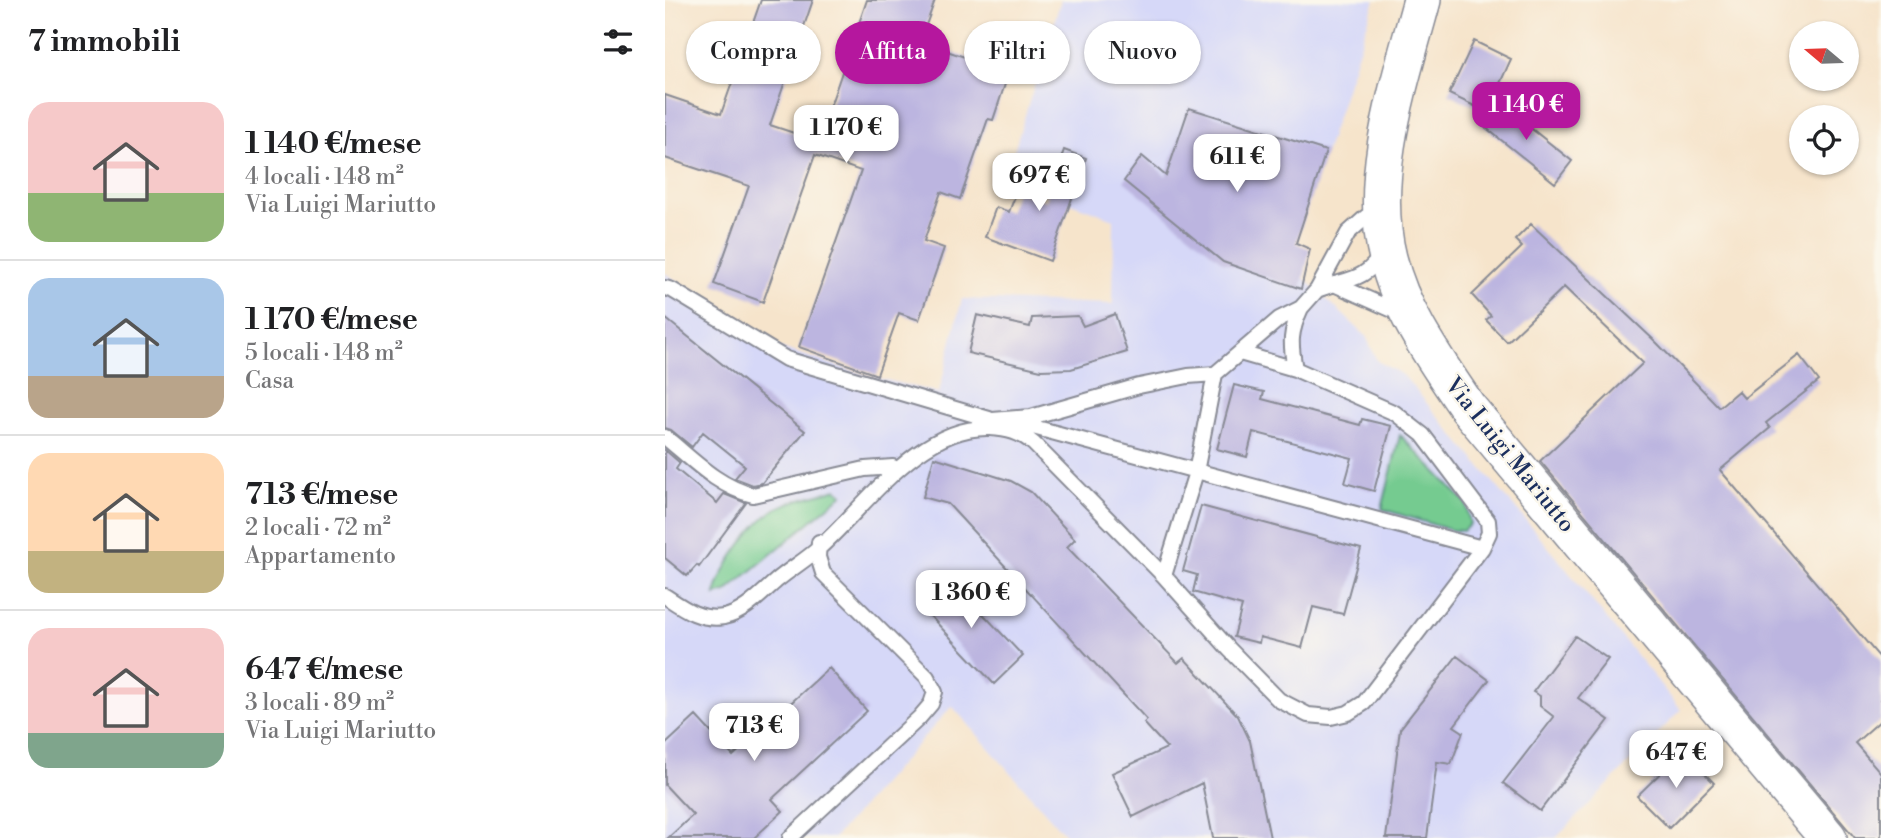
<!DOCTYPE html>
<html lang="it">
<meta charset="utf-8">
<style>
body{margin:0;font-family:"Libre Bodoni",serif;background:#f6f6f6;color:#202124;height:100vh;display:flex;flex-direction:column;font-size:26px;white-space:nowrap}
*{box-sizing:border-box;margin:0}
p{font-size:23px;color:#757577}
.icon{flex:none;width:38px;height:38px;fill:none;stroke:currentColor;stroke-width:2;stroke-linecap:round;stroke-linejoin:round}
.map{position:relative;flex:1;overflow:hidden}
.sheet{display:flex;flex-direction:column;background:#fff;width:665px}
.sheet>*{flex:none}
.hud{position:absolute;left:21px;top:21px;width:665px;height:63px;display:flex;gap:14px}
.needle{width:46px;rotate:289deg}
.tools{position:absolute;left:1124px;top:21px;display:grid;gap:14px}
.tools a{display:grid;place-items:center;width:70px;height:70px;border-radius:50%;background:#fff;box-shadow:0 2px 5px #0004;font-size:35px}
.price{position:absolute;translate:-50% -60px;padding:0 16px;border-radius:14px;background:#fff;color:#222;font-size:23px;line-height:46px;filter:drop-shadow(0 2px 4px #0008)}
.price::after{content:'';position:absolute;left:50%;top:42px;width:21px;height:16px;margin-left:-10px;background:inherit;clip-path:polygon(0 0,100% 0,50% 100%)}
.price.on{background:#b5179e;color:#fff}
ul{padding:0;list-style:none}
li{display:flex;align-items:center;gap:21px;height:175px;padding:0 28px}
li+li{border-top:2px solid #e0e0e0}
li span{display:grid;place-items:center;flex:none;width:196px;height:140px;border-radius:21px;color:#555}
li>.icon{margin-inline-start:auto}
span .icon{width:84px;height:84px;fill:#fffc;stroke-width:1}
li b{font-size:30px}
h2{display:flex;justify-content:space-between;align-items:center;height:84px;padding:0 28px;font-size:30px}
.chip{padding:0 24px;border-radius:32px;background:#fff;box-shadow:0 2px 5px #0004;font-size:24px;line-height:63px}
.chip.on{background:#b5179e;color:#fff}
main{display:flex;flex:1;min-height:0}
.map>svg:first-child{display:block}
.built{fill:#d6d8f8}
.green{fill:#74cb90;stroke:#487d77;stroke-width:2}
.building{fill:#bcb5e0}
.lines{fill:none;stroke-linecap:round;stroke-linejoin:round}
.lane-casing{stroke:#888a94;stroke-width:18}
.secondary-casing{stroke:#888a94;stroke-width:40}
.lane{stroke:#fff;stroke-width:14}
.secondary{stroke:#fff;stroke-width:37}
.labels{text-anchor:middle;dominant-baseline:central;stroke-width:5;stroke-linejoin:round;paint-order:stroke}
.street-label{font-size:23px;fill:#1b2f5e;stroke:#fbf7ec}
</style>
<main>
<section class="sheet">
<h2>7 immobili<svg class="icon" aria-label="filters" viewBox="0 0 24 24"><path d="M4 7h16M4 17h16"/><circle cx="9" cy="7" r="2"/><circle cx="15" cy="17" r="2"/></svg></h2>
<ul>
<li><span style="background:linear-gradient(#f6c9c9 65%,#8fb573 0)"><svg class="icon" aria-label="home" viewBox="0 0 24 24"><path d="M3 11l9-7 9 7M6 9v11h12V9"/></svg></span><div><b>1 140 €/mese</b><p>4 locali · 148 m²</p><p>Via Luigi Mariutto</p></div></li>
<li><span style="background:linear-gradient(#a9c7e8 70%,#b9a48a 0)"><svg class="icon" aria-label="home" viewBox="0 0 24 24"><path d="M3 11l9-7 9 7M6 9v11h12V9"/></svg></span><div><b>1 170 €/mese</b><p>5 locali · 148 m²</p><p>Casa</p></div></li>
<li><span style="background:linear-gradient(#ffd9b3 70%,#c2b280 0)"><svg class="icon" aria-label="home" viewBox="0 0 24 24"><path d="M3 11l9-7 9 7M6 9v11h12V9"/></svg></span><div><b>713 €/mese</b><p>2 locali · 72 m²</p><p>Appartamento</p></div></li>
<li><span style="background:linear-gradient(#f6c9c9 75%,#7fa58c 0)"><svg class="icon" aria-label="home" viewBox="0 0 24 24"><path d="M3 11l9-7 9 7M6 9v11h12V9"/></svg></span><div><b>647 €/mese</b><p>3 locali · 89 m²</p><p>Via Luigi Mariutto</p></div></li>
</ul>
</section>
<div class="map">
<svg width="1216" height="838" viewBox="0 0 1216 838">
<rect width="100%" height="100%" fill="#fbf7ec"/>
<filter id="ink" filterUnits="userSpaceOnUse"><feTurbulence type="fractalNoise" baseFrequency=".0143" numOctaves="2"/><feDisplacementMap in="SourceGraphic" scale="14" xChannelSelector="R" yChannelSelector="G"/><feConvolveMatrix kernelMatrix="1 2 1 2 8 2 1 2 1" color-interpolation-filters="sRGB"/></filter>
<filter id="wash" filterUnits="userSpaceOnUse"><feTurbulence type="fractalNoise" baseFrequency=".00686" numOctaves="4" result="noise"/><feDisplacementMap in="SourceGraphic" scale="28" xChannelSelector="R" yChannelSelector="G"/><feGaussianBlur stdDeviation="1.57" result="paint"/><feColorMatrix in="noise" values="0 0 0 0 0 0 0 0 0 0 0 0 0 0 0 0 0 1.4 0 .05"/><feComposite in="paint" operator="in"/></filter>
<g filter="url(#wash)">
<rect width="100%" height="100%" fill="#f6e4cb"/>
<path class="built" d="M 396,0 L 710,0 L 631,243 L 645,249 L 639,278 L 701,336 L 712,361 L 738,375 L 884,548 L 1016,710 L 891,838 L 403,838 L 287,706 L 169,838 L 0,838 L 0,273 L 110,346 L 201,375 L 274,393 L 297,299 L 448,304 L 449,219 L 340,179 Z"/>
<path class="green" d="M 735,435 L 801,503 L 805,524 L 798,531 L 786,530 L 717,509 Z
M 172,489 L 178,494 L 61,592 L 50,595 C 55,570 87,524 109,510 C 125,500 154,495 172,489 Z"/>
<g id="blocks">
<path class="building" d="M 96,0 L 148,0 L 105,125 L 153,141 L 202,0 L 270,0 L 255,42 L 344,72 L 328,120 L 323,119 L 295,199 L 276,192 L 259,241 L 279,248 L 254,320 L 234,313 L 212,375 L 134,347 L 196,171 L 150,155 L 98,302 L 49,284 L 84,186 L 0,158 L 0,95 L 56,114 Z
M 809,41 L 846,59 L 822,112 L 784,94 Z
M 833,102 L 907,161 L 890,183 L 815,123 Z
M 524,108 L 661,151 L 631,243 L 645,249 L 636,289 L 558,262 L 459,181 L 477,156 L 501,176 Z
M 399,150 L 421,158 L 385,261 L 320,237 L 331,207 L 344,212 L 352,191 L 381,201 Z
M 866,224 L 992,343 L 1054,407 L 1073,391 L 1079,398 L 1134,355 L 1154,381 L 1101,423 L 1105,428 L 1055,470 L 1216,659 L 1216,720 L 1190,743 L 1216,773 L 1216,838 L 1190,838 L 875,461 L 978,363 L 899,287 L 842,342 L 821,320 L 826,316 L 807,295 L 857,247 L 850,240 Z
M 450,314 L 462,352 L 406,369 L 376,370 L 303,353 L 312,315 L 365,327 L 367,318 L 413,316 L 418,326 Z
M 0,318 L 140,431 L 97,483 L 88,485 L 70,478 L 80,466 L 38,432 L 27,447 L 6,430 L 0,428 Z
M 569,385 L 599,392 L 597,399 L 695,425 L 697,419 L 726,426 L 709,491 L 680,483 L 687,458 L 588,432 L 582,457 L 552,449 Z
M 0,450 L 15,463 L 11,469 L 52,503 L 59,494 L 81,503 L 34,567 L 32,565 L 22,576 L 0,558 Z
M 269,457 L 346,481 L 366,492 L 410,539 L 402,547 L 513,663 L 519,658 L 573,716 L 585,741 L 605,838 L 548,838 L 537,783 L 468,817 L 447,773 L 502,748 L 479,723 L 482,720 L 283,504 L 258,497 Z
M 536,506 L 696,549 L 678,614 L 648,607 L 637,648 L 595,637 L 594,643 L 569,637 L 577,606 L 528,592 L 532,575 L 518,571 Z
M 282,576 L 358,656 L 329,684 L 253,603 Z
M 910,636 L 943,659 L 913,698 L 944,720 L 875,811 L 838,783 L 889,717 L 875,706 L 875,696 L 868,692 Z
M 792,656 L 824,680 L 789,726 L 798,732 L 786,764 L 772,762 L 762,838 L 721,838 L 735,729 Z
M 164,668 L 202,711 L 107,799 L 118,811 L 89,838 L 3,838 L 28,815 L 0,785 L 0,745 L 31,716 L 68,756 Z
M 1018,751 L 1049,783 L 1004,828 L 972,796 Z"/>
</g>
</g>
<g filter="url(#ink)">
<use href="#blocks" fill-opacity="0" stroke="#888a94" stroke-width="2"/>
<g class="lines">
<g class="lane-casing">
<path id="lane" d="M 669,284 L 737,314
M 0,288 L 7,290 L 121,359 L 324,419
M 652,290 C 680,279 701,282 717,253
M 630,369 C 625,343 625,332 636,308
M 315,421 L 366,417 L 474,386 L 523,376 L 550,374 L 614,319 L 636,308 L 652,290 L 683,233 L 701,217 L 716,211
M 348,428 L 364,426 L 383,431 L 817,548
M 0,437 C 27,459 53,487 88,495 L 200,469 L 228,467
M 499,576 L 531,472 L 550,374
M 0,596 C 18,608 35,621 59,617 C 79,613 96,594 111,581 C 125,569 141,560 154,548 C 201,506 255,425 325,428 C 342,429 356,432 369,444 L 499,576 L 564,649 L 614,700 L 643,715 L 666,717 L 683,713 L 699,703 L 817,548 L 824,533 L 823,521 L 758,435 L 730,413 L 630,369 L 575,353
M 125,838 L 254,718 L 266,704 L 270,692 L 262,677 L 158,573 L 153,557 L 154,542"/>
</g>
<g class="secondary-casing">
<path id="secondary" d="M 757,0 C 736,79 702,176 723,258 C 736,313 772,362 803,408 L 1163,838"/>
</g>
<use href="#lane" class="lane"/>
<use href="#secondary" class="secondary"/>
</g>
</g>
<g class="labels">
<g class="street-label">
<text transform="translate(845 455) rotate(51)">Via Luigi Mariutto</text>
</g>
</g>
</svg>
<div class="tools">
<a><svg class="needle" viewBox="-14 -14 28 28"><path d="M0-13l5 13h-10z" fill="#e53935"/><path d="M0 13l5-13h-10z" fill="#757577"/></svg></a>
<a><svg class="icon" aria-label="locate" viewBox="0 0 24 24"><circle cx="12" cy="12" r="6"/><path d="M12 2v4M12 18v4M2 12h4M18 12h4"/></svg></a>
</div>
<b class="price on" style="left:861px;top:142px">1 140 €</b>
<b class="price" style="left:181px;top:165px">1 170 €</b>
<b class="price" style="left:572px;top:194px">611 €</b>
<b class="price" style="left:374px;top:213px">697 €</b>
<b class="price" style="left:306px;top:630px">1 360 €</b>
<b class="price" style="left:89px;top:763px">713 €</b>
<b class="price" style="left:1011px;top:790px">647 €</b>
<div class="hud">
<a class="chip">Compra</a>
<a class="chip on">Affitta</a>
<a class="chip">Filtri</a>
<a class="chip">Nuovo</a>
</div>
</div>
</main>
